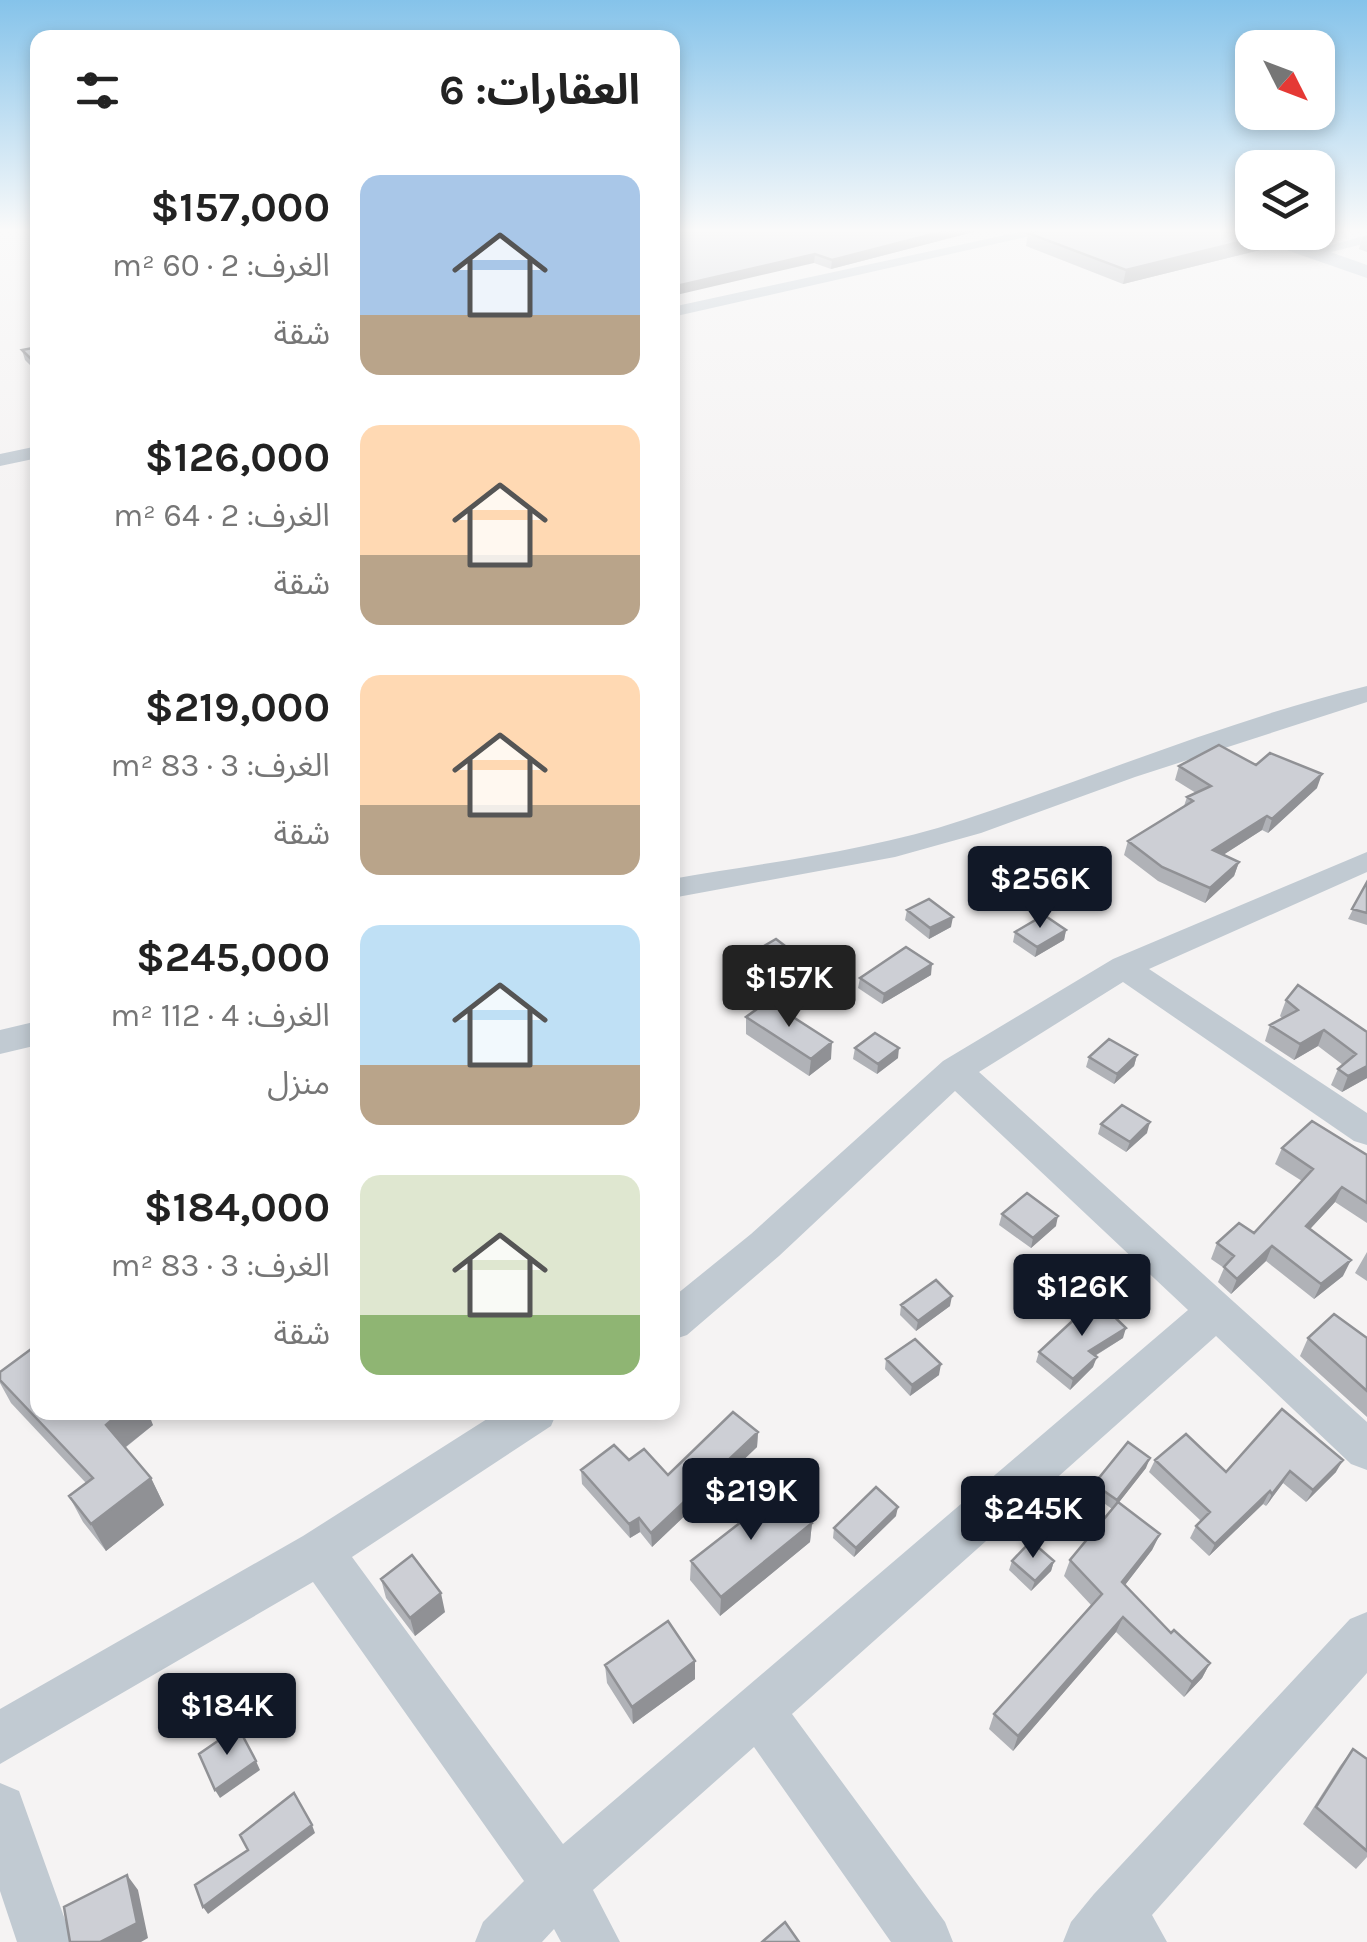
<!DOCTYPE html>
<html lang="ar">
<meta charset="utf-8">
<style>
body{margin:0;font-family:Karla,"Noto Sans Arabic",sans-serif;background:#f6f6f6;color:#222;direction:rtl;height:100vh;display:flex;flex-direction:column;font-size:38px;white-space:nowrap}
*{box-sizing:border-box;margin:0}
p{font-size:32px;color:#767676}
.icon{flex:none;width:55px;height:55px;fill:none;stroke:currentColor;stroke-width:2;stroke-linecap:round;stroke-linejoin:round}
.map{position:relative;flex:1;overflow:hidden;direction:ltr}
.side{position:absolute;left:30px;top:30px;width:650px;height:1390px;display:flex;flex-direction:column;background:#fff;border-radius:20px;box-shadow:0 5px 15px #0003;direction:rtl}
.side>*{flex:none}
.needle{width:65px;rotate:132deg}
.fabs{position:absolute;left:1235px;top:30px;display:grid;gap:20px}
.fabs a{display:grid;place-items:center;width:100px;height:100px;border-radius:20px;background:#fff;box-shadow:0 5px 15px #0003;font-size:50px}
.price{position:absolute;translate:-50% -85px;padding:0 22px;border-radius:10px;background:#111827;color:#fff;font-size:32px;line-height:65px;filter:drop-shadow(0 2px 5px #0008)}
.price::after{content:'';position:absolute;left:50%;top:60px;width:30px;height:22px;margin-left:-15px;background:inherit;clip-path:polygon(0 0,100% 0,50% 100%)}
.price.active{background:#222;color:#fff}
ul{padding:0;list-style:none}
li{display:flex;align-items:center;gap:30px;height:250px;padding:0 40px}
li span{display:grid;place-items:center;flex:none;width:280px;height:200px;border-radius:20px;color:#555}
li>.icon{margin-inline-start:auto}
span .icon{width:120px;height:120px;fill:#fffc;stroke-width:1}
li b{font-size:42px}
h2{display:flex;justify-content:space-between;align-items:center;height:120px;padding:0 40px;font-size:42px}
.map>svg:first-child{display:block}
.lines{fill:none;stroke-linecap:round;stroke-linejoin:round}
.street{fill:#c1cad2;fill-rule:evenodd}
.secondary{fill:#c1cbd6;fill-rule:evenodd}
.wall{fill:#b0b2b7}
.shaded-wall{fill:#909195}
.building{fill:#cdcfd5;stroke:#909195;stroke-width:2.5}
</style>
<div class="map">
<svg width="1367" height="1942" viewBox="0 0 1367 1942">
<rect width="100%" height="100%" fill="#f5f3f3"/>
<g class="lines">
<path class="street" d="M 1033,229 L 1061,229 L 672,317 L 672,307 Z
M 1367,235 L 1367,243 L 1311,257 L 1304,253 Z
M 38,446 L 38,458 L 0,466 L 0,454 Z
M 1367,686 L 1367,702 L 1135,777 L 981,833 L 895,857 L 672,898 L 672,879 C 769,862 870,851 963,820 C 1097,776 1229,720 1367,686 Z
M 1367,852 L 1367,872 L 1149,969 L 1367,1113 L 1367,1145 L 1354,1141 L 1123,982 L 979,1072 L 1367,1422 L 1367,1470 L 1351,1464 L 1216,1336 L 792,1714 L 945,1922 L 953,1942 L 891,1942 L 754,1747 L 593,1890 L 620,1942 L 561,1942 L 554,1929 L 542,1942 L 475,1942 L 483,1922 L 524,1881 L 313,1582 L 0,1764 L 0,1709 L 303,1536 L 498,1412 L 557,1412 L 551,1426 L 352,1557 L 563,1844 L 1188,1310 L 955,1091 L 779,1256 L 687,1335 L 672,1340 L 672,1298 L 751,1234 L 943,1061 L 1113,959 Z
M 38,1021 L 38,1045 L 0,1054 L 0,1030 Z
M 1367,1612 L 1367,1673 L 1152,1915 L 1167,1942 L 1063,1942 L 1071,1922 L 1094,1894 L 1350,1619 Z
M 0,1783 L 19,1791 L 73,1942 L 17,1942 L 0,1891 Z"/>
<path class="secondary" d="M 1245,229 L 1274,232 L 1367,265 L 1367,278 L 1246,236 Z"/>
</g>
<path class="wall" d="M 672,229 L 978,229 L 977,231 L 831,269 L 814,263 Z
M 1286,232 L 1318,232 L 1304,239 Z
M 1028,233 L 1268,248 L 1123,284 L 1026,246 Z
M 1367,235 L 1367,252 L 1359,249 L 1362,238 Z
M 35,343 L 38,343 L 38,373 L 25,360 L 22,350 L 36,347 Z
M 1256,765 L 1317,788 L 1268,833 L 1262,830 L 1223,855 L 1239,862 L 1234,876 L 1205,903 L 1158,881 L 1124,855 L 1128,841 L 1184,806 L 1187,797 L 1196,793 L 1175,780 L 1179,766 Z
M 1367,882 L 1367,925 L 1348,919 Z
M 907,910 L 951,927 L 929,939 L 905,920 Z
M 1066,930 L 1064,940 L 1035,957 L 1013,942 L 1015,932 Z
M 750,954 L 797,955 L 796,965 L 770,980 L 749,964 Z
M 931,975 L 882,1004 L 858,988 L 860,978 Z
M 1286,1000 L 1367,1032 L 1367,1078 L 1342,1092 L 1331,1085 L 1338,1069 L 1343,1065 L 1318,1046 L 1294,1060 L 1265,1041 L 1270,1025 L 1282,1018 L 1280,1016 Z
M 746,1017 L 831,1059 L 809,1076 L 746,1034 Z
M 855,1048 L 898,1058 L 877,1074 L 853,1059 Z
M 1137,1055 L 1134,1066 L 1114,1084 L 1086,1067 L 1089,1057 Z
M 1101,1124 L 1147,1133 L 1126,1152 L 1098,1134 Z
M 1282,1148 L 1367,1155 L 1367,1223 L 1335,1202 L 1310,1229 L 1343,1276 L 1314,1299 L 1266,1261 L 1231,1294 L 1218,1282 L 1224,1268 L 1211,1259 L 1217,1243 L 1254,1233 L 1302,1181 L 1275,1164 Z
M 1002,1214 L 1056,1226 L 1031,1248 L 999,1225 Z
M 1367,1252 L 1367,1281 L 1355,1273 Z
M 901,1305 L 950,1306 L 916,1331 L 900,1315 Z
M 1123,1338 L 1095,1356 L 1093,1367 L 1070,1390 L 1036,1362 L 1039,1352 Z
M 1308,1338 L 1367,1338 L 1367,1417 L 1300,1356 Z
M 886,1359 L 939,1375 L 910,1396 L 885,1369 Z
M 0,1372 L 153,1425 L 125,1448 L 151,1478 L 164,1505 L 106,1551 L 83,1522 L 69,1496 L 86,1483 L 11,1403 L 0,1383 Z
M 1282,1409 L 1336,1472 L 1306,1502 L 1283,1483 L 1266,1506 L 1263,1504 L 1209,1556 L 1190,1538 L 1196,1526 L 1201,1521 L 1149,1472 L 1155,1460 L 1226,1472 Z
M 758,1432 L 757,1447 L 652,1547 L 640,1532 L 630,1538 L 582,1484 L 581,1470 L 629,1460 L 668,1475 Z
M 1146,1468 L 1119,1502 L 1160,1534 L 1152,1550 L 1125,1585 L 1171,1633 L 1210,1663 L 1202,1678 L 1184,1697 L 1116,1632 L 1013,1751 L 989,1729 L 994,1714 L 1091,1605 L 1064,1576 L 1070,1560 L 1112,1509 L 1090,1493 L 1094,1484 Z
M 896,1516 L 854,1557 L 833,1538 L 834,1528 Z
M 812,1523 L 810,1542 L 720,1616 L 690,1580 L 691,1561 Z
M 1012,1561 L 1054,1561 L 1051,1571 L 1031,1591 L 1009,1570 Z
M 381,1579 L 445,1612 L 415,1636 L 386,1598 Z
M 605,1665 L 695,1679 L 633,1724 L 607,1683 Z
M 1353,1749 L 1367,1759 L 1367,1857 L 1356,1869 L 1303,1824 L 1340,1766 Z"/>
<path class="shaded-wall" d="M 952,229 L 978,229 L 977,231 L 831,269 L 832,260 Z
M 1318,229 L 1340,229 L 1304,239 L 1305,232 L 1318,232 Z
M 1272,234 L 1268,248 L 1123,284 L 1126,270 Z
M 815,254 L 814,263 L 672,296 L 672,287 Z
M 1322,774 L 1317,788 L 1268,833 L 1272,819 Z
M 1267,816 L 1262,830 L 1209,864 L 1213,850 Z
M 1239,862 L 1234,876 L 1205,903 L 1210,888 Z
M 953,917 L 951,927 L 929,939 L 930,928 Z
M 1066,930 L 1064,940 L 1035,957 L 1037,947 Z
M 797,955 L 796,965 L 770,980 L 770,970 Z
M 932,964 L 931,975 L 882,1004 L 884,994 Z
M 1324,1030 L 1318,1046 L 1294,1060 L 1300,1044 Z
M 832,1042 L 831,1059 L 809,1076 L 811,1059 Z
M 899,1048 L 898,1058 L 877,1074 L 878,1064 Z
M 1137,1055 L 1134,1066 L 1114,1084 L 1117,1074 Z
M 1367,1066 L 1367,1078 L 1342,1092 L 1348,1076 Z
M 1150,1122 L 1147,1133 L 1126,1152 L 1130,1142 Z
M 1342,1187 L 1335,1202 L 1299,1241 L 1306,1226 Z
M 1058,1216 L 1056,1226 L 1031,1248 L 1033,1238 Z
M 1272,1246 L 1266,1261 L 1231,1294 L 1237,1279 Z
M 1351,1260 L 1343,1276 L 1314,1299 L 1321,1284 Z
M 952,1296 L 950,1306 L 916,1331 L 918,1321 Z
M 1126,1328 L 1123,1338 L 1086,1361 L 1089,1351 Z
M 1097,1357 L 1093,1367 L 1070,1390 L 1073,1379 Z
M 941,1364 L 939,1375 L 910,1396 L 912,1385 Z
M 121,1412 L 148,1412 L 153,1425 L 119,1452 L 106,1425 Z
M 758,1432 L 757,1447 L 652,1547 L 651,1533 Z
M 1150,1458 L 1146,1468 L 1113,1510 L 1117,1500 Z
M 1343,1460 L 1336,1472 L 1306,1502 L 1313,1490 Z
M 1290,1471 L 1283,1483 L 1266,1506 L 1272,1494 Z
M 151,1478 L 164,1505 L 106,1551 L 91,1524 Z
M 1270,1491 L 1263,1504 L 1209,1556 L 1215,1544 Z
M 898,1507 L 896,1516 L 854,1557 L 856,1548 Z
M 639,1518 L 640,1532 L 630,1538 L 629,1524 Z
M 812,1523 L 810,1542 L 720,1616 L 721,1597 Z
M 1160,1534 L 1152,1550 L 1115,1598 L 1122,1582 Z
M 1054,1561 L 1051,1571 L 1031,1591 L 1035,1581 Z
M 441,1593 L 445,1612 L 415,1636 L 410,1618 Z
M 1123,1617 L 1116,1632 L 1013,1751 L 1018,1736 Z
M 695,1661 L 695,1679 L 633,1724 L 632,1707 Z
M 1210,1663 L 1202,1678 L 1184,1697 L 1192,1682 Z
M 256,1761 L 260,1770 L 220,1798 L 215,1790 Z
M 312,1825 L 315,1833 L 208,1914 L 203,1907 Z
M 127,1875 L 138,1890 L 148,1938 L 141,1942 L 100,1942 Z"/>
<path class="building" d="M 672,229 L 952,229 L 832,260 L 815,254 L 672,287 Z
M 1045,229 L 1252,229 L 1252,232 L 1272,234 L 1126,270 L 1028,233 Z
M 38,347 L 38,366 L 22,350 Z
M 1219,745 L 1256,765 L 1270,753 L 1322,774 L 1272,819 L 1267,816 L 1213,850 L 1239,862 L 1210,888 L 1162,867 L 1128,841 L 1193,801 L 1187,797 L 1211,786 L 1179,766 Z
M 1367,882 L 1367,913 L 1352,909 Z
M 929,899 L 953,917 L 930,928 L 907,910 Z
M 1044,915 L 1066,930 L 1037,947 L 1015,932 Z
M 776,939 L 797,955 L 770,970 L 750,954 Z
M 906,947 L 932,964 L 884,994 L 860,978 Z
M 1298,985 L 1367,1032 L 1367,1066 L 1348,1076 L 1338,1069 L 1356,1054 L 1324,1030 L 1300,1044 L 1270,1025 L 1298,1010 L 1286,1000 Z
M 768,1001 L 832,1042 L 811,1059 L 746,1017 Z
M 875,1033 L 899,1048 L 878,1064 L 855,1048 Z
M 1109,1039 L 1137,1055 L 1117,1074 L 1089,1057 Z
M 1122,1105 L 1150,1122 L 1130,1142 L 1101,1124 Z
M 1312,1121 L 1367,1155 L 1367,1203 L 1342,1187 L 1306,1226 L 1351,1260 L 1321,1284 L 1272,1246 L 1237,1279 L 1224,1267 L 1234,1256 L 1217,1243 L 1239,1223 L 1254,1233 L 1313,1169 L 1282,1148 Z
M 1027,1193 L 1058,1216 L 1033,1238 L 1002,1214 Z
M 936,1280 L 952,1296 L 918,1321 L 901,1305 Z
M 1096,1299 L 1126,1328 L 1089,1351 L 1097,1357 L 1073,1379 L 1039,1352 Z
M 1334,1314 L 1367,1338 L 1367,1391 L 1308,1338 Z
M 915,1339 L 941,1364 L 912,1385 L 886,1359 Z
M 38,1344 L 38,1412 L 121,1412 L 106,1425 L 151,1478 L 91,1524 L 69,1496 L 93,1478 L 0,1380 L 0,1372 Z
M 1282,1409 L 1343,1460 L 1313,1490 L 1290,1471 L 1272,1494 L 1270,1491 L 1215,1544 L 1196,1526 L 1210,1512 L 1155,1460 L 1186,1434 L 1226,1472 Z
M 733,1412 L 758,1432 L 651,1533 L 639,1518 L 629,1524 L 581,1470 L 614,1445 L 629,1460 L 644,1449 L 668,1475 Z
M 1128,1442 L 1150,1458 L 1117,1500 L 1094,1484 Z
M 876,1487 L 898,1507 L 856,1548 L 834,1528 Z
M 782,1490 L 812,1523 L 721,1597 L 691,1561 Z
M 1118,1502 L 1160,1534 L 1122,1582 L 1171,1633 L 1174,1630 L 1210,1663 L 1192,1682 L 1123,1617 L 1018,1736 L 994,1714 L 1102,1594 L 1070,1560 Z
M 1031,1541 L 1054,1561 L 1035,1581 L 1012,1561 Z
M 412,1555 L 441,1593 L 410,1618 L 381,1579 Z
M 668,1621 L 695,1661 L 632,1707 L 605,1665 Z
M 238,1727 L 256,1761 L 215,1790 L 199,1754 Z
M 1353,1749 L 1367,1759 L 1367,1851 L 1316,1807 Z
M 294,1793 L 312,1825 L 203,1907 L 195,1885 L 248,1850 L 240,1835 Z
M 127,1875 L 137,1923 L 100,1942 L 70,1942 L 64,1907 Z
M 785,1922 L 799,1942 L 762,1942 Z"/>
<linearGradient id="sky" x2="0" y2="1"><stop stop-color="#85c3ea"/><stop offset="0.46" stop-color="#fafafa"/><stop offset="1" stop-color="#fafafa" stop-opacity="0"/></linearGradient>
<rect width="1367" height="501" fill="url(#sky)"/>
</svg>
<div class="fabs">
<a><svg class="needle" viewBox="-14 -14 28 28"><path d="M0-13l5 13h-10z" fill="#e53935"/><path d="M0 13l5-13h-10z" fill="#767676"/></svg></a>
<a><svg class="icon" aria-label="layers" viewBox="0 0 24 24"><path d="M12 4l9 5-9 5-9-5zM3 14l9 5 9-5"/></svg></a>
</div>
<b class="price" style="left:1040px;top:931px">$256K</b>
<b class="price active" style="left:789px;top:1030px">$157K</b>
<b class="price" style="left:1082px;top:1339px">$126K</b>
<b class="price" style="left:751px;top:1543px">$219K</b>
<b class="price" style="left:1033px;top:1561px">$245K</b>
<b class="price" style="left:227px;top:1758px">$184K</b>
<section class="side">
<h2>العقارات: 6<svg class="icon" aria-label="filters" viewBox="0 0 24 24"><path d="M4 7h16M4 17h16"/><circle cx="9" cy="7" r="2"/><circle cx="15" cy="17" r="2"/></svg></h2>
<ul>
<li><span style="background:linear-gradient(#a9c7e8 70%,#b9a48a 0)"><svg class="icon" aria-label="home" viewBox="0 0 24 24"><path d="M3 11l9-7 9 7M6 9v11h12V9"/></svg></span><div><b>$157,000</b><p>الغرف: 2 · 60 m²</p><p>شقة</p></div></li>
<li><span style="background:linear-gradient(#ffd9b3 65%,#b9a48a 0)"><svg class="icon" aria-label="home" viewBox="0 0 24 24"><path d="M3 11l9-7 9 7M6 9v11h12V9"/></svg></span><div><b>$126,000</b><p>الغرف: 2 · 64 m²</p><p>شقة</p></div></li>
<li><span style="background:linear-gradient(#ffd9b3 65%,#b9a48a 0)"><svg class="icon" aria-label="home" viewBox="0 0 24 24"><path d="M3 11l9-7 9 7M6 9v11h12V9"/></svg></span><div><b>$219,000</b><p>الغرف: 3 · 83 m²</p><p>شقة</p></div></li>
<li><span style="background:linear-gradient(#bfe0f5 70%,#b9a48a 0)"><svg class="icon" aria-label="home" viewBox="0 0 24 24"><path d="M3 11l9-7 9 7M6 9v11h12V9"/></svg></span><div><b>$245,000</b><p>الغرف: 4 · 112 m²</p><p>منزل</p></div></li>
<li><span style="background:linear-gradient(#dfe7d0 70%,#8fb573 0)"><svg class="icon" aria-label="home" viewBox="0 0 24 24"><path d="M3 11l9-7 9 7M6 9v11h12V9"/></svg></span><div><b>$184,000</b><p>الغرف: 3 · 83 m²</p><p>شقة</p></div></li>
</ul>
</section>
</div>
